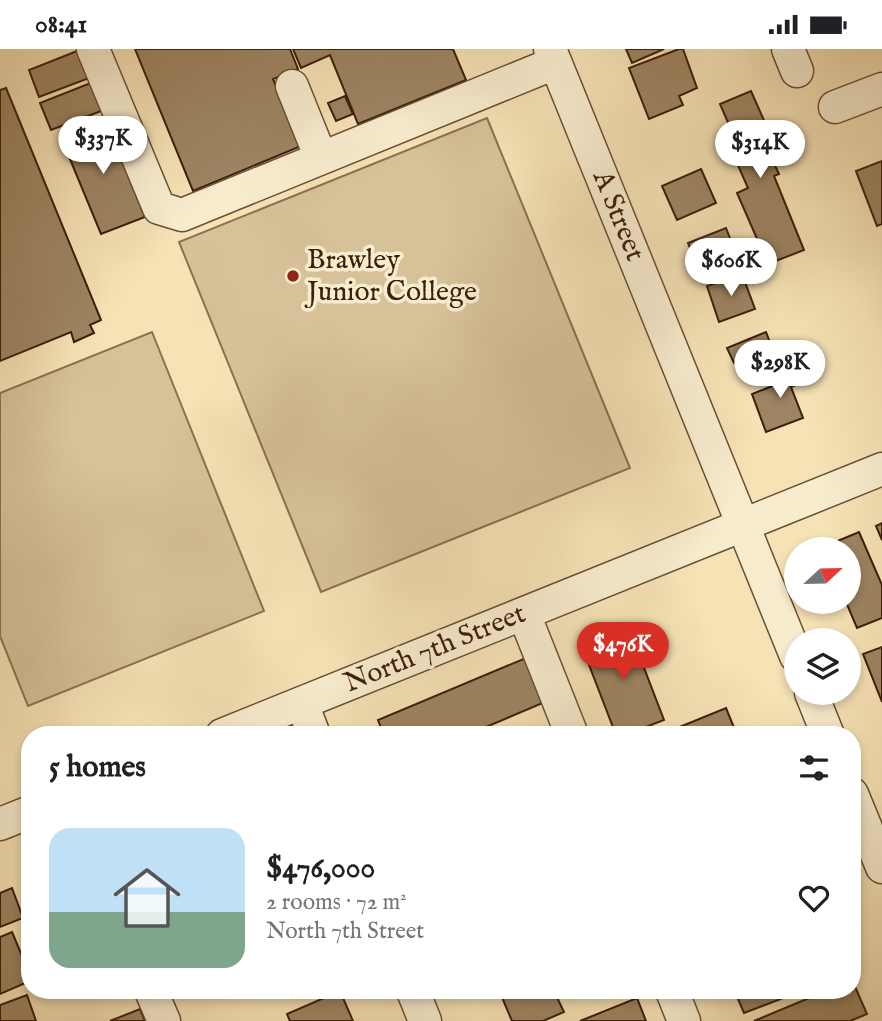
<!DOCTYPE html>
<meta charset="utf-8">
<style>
body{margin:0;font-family:"IM FELL English",serif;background:#f6f6f6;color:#202124;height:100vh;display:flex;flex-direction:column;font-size:26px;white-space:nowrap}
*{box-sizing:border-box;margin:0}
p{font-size:23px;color:#757577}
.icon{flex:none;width:38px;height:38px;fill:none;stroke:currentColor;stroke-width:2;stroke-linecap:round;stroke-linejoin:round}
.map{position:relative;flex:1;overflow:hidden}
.drawer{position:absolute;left:21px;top:677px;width:840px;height:273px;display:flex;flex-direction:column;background:#fff;border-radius:28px;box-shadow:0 4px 10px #0003}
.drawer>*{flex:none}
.needle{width:46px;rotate:68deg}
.tools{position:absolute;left:784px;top:488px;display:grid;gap:14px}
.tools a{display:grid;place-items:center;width:77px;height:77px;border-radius:50%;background:#fff;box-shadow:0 4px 10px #0003;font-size:35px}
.price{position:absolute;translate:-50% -60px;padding:0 16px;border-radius:24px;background:#fff;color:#222;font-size:23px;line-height:46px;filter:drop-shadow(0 2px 4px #0008)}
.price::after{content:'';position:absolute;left:50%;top:42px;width:21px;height:16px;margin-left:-10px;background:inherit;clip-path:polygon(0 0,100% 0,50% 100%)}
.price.selected{background:#d93025;color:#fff}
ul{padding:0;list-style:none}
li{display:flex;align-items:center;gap:21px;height:175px;padding:0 28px}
li span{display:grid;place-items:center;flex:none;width:196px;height:140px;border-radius:21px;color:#555}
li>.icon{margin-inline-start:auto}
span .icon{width:84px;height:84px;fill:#fffc;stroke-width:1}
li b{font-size:30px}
h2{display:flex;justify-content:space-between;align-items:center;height:84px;padding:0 28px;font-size:30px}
.status{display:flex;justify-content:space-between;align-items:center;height:49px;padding:0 35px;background:#fff;direction:ltr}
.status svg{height:19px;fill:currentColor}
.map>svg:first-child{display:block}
.garden{fill:#d6c198;stroke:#8a7050;stroke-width:2}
.building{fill:#9d8462;stroke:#3d1e09;stroke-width:2}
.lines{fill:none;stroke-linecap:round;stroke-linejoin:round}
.minor-casing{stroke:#6b4f34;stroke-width:35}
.minor{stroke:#f8eccf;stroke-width:32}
.poi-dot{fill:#8f2418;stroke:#f8eccf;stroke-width:2.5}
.labels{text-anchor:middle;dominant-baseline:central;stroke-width:7;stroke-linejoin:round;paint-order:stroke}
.street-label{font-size:28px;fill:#3d1e09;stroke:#f8eccf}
.poi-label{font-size:28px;fill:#3d1e09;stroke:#f8eccf;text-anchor:start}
</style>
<div class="status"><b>08:41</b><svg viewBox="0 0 49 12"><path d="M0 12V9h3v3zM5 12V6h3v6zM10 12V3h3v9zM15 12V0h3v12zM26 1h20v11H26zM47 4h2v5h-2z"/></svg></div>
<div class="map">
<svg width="882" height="972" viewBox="0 0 882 972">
<rect width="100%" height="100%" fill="#f5e2b5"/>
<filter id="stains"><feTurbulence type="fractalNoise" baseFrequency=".00286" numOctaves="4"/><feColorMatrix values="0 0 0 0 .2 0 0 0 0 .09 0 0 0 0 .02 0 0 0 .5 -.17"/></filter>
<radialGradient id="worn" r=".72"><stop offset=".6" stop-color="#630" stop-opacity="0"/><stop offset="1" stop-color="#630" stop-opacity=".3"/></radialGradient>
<path class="garden" d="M 487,69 L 630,419 L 321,543 L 179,193 Z
M 152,283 L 264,562 L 28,657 L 0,587 L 0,344 Z"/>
<path class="building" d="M 82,0 L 92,28 L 39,48 L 29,21 Z
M 135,0 L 290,0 L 298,20 L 273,30 L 301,97 L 193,142 Z
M 293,0 L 453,0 L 466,31 L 358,75 L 330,6 L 301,19 Z
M 626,0 L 664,0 L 632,14 Z
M 679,0 L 683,0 L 697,39 L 679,47 L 683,56 L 649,70 L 629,19 Z
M 93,33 L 104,61 L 51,81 L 40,54 Z
M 6,39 L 101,271 L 90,276 L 94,284 L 74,293 L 71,283 L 0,312 L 0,41 Z
M 751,42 L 778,103 L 770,106 L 779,125 L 774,127 L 804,201 L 768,215 L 737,144 L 748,139 L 729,96 L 736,92 L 720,55 Z
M 345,47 L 353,65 L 336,72 L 328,54 Z
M 104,68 L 145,168 L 101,185 L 60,86 Z
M 882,112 L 882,175 L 877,177 L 856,122 Z
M 701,120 L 716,154 L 677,171 L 662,137 Z
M 726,179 L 739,212 L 702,227 L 688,194 Z
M 742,225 L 755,260 L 719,273 L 707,237 Z
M 766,283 L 779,317 L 748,330 L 740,311 L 734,314 L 727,299 Z
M 794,311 L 803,333 L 791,338 L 803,369 L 766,383 L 752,345 L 785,332 L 779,317 Z
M 882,474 L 882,491 L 876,477 Z
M 859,483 L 882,536 L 882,569 L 857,579 L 846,553 L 849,553 L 849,500 L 824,500 L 823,498 Z
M 628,577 L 664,671 L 625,686 L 616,686 L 581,595 Z
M 882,598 L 882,653 L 863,605 Z
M 526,609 L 545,653 L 467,686 L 384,686 L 378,671 Z
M 726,659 L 737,686 L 660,686 Z
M 12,839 L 23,869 L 0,878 L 0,844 Z
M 12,883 L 30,926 L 30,932 L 0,945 L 0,888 Z
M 852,931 L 867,965 L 850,972 L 754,972 L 826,942 L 852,942 Z
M 340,942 L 353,972 L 290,972 L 287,965 Z
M 512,942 L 554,942 L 564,963 L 543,972 L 512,972 L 501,946 Z
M 759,942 L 778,942 L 781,950 L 744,964 L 738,950 Z
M 786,942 L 805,942 L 789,948 Z
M 27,946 L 36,972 L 0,972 L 0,956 Z
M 637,949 L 646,972 L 580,972 Z
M 140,960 L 145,972 L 110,972 Z"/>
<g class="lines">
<g class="minor-casing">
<path id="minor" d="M 93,0 L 159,159 L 182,166 L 555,14
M 550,0 L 796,607
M 788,0 L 797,22
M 292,37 L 321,109
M 835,58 L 882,40
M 524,565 L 572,686
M 811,644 L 828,686
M 302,654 L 314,686
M 222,686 L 882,420
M 852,745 L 882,818
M 0,775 L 30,763
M 151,942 L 164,972
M 413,942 L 425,972
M 672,942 L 684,972"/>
</g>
<use href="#minor" class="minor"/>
</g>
<circle class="poi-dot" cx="293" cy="227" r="7"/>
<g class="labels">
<g class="street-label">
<text transform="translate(618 167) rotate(68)">A Street</text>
<text transform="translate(435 600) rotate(-22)">North 7th Street</text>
</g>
<g class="poi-label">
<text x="307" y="211">Brawley<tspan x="307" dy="32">Junior College</tspan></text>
</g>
</g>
<rect width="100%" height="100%" filter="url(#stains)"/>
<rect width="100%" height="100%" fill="url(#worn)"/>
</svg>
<div class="tools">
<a><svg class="needle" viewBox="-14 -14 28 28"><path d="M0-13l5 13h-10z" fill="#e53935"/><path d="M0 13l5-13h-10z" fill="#757577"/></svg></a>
<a><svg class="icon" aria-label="layers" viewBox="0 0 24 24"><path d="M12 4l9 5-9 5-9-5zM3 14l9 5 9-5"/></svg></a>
</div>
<b class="price" style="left:103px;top:127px">$337K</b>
<b class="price" style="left:760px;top:131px">$314K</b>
<b class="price" style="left:731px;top:249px">$606K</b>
<b class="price" style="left:780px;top:351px">$298K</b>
<b class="price selected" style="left:623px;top:633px">$476K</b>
<section class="drawer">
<h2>5 homes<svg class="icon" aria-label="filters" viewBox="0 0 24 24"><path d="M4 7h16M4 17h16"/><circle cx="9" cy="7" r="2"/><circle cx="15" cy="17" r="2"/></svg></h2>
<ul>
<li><span style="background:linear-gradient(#bfe0f5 60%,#7fa58c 0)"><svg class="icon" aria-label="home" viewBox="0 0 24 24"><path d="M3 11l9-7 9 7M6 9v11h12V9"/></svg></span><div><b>$476,000</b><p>2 rooms · 72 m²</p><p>North 7th Street</p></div><svg class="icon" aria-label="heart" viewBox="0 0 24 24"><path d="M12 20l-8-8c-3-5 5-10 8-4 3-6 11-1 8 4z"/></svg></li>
</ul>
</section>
</div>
